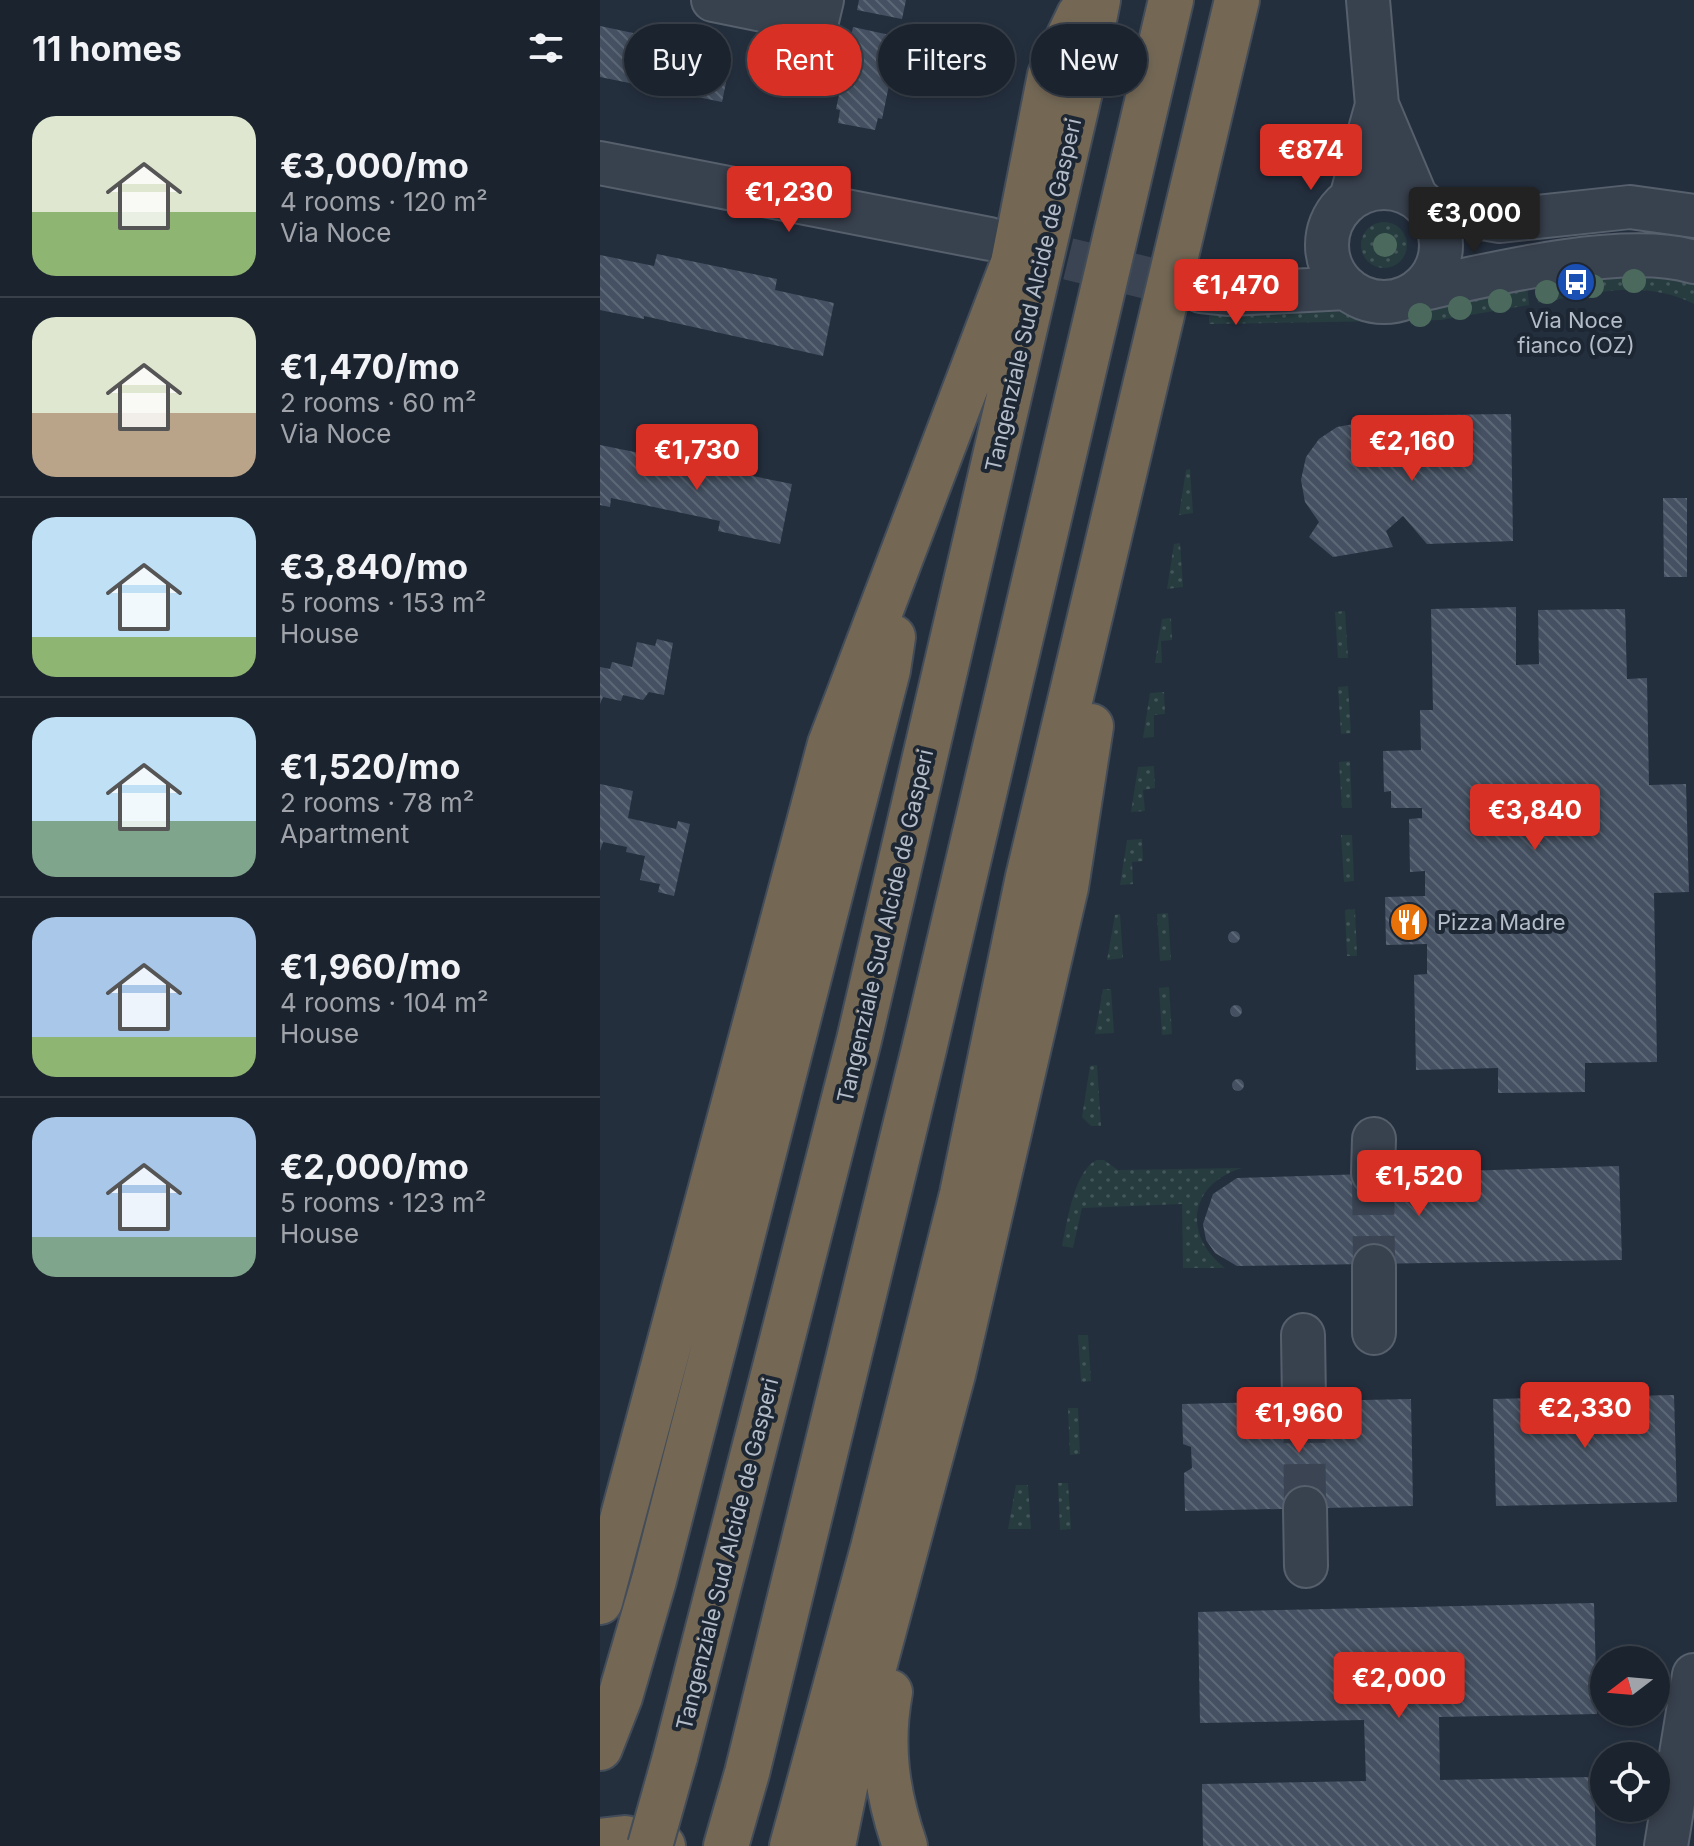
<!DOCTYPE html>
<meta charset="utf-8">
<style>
body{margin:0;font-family:Inter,sans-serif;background:#242b36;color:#f1f3f6;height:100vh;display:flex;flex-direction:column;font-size:30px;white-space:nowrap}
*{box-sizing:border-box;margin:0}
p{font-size:26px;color:#a0a4aa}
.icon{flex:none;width:44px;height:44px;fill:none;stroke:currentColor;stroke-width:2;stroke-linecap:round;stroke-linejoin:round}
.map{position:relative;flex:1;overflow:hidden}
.drawer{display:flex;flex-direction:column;background:#1b232e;width:600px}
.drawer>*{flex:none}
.banner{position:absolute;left:24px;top:24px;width:760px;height:72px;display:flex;gap:16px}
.needle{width:52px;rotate:254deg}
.controls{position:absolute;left:990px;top:1646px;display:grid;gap:16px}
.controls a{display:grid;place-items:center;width:80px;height:80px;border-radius:50%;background:#1b232e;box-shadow:0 4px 12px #0003,0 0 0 2px #39404a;font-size:40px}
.price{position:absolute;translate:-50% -68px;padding:0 18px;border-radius:8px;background:#d93025;color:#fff;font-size:26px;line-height:52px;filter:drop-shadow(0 2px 4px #0008)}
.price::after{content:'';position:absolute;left:50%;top:48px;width:24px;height:18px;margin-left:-12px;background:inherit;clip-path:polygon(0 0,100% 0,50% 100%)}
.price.on{background:#222;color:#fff}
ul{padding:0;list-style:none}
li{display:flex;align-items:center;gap:24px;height:200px;padding:0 32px}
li+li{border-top:2px solid #39404a}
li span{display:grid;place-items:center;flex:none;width:224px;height:160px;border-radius:24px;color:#555}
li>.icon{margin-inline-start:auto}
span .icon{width:96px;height:96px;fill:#fffc;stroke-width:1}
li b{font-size:34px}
h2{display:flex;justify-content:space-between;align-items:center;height:96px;padding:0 32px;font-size:34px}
.tag{padding:0 28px;border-radius:36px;background:#1b232e;box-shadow:0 4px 12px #0003,0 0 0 2px #39404a;font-size:28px;line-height:72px}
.tag.on{background:#d93025;color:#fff}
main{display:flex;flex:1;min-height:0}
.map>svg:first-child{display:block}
.grass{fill:url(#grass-dots)}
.building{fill:url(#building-back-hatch)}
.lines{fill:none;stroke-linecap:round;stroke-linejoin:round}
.minor-tunnel{stroke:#3a4453;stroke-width:42;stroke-dasharray:42 21;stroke-linecap:butt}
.minor-casing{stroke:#565f6c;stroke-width:46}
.highway-casing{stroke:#434c59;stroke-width:48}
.minor{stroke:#38414e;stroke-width:42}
.highway{stroke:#746855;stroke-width:44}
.highway-bridge-casing{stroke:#434c59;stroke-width:48;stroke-linecap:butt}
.highway-bridge{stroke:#746855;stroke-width:44}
.tree{fill:#4b6a5d}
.labels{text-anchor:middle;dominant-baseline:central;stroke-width:8;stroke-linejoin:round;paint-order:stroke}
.street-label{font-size:22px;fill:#b4bcc9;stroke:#1d2633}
.poi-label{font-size:22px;fill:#b4bcc9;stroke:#1d2633}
</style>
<main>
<section class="drawer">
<h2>11 homes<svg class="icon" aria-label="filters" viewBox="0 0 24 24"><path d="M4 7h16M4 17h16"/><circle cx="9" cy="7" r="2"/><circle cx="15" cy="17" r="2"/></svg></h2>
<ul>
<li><span style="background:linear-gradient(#dfe7d0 60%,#8fb573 0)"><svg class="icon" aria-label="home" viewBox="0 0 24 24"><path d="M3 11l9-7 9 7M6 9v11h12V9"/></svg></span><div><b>€3,000/mo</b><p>4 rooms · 120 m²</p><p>Via Noce</p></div></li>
<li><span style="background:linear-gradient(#dfe7d0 60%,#b9a48a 0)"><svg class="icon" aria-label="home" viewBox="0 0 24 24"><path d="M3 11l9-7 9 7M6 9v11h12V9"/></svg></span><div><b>€1,470/mo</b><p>2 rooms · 60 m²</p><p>Via Noce</p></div></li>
<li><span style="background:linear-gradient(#bfe0f5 75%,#8fb573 0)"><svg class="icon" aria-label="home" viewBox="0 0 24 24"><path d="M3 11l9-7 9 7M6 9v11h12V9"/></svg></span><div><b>€3,840/mo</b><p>5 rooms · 153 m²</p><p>House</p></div></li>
<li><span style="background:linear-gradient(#bfe0f5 65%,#7fa58c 0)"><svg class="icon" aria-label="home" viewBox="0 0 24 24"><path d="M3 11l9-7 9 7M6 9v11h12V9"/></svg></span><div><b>€1,520/mo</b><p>2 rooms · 78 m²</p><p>Apartment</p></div></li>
<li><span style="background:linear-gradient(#a9c7e8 75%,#8fb573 0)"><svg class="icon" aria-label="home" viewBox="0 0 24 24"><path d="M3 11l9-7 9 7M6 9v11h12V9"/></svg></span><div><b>€1,960/mo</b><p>4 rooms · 104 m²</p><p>House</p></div></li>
<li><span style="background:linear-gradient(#a9c7e8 75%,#7fa58c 0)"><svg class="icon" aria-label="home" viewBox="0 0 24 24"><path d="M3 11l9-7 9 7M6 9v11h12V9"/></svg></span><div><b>€2,000/mo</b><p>5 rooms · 123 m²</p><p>House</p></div></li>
</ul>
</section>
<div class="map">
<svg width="1094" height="1846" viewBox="0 0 1094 1846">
<defs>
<pattern id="grass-dots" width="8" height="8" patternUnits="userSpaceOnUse" patternTransform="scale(2)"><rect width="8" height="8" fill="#263c3f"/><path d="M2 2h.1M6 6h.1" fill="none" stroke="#435659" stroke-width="1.8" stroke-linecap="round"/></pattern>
<pattern id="building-back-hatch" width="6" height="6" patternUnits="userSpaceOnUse" patternTransform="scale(2)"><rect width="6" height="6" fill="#455162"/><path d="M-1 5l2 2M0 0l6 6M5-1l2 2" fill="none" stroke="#5d6877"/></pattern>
</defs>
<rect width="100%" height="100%" fill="#242f3e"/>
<path class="grass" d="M761 245a23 23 0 1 1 46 0a23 23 0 1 1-46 0Z
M 1024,273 L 1079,278 L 1094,285 L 1094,304 C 1042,278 992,294 938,303 L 935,282 Z
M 927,283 L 929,305 L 841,320 L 609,324 L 609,312 L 628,315 L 748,311 L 788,316 Z
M 590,469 L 593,513 L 579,515 L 586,470 Z
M 580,543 L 583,587 L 567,589 L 574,544 Z
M 745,611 L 748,658 L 738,658 L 735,612 Z
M 571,618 L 572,640 L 561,641 L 562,663 L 555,663 L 562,619 Z
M 748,686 L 751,733 L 741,734 L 738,687 Z
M 564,692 L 565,714 L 554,715 L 554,737 L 543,738 L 550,693 Z
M 750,761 L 752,808 L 742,808 L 739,762 Z
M 554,766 L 555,788 L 543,790 L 545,811 L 531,812 L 538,767 Z
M 741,835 L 752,835 L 754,881 L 744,882 Z
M 542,839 L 543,861 L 532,862 L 533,884 L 520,885 L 527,840 Z
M 755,909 L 757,956 L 747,956 L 745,910 Z
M 568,913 L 571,960 L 560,961 L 557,914 Z
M 520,914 L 523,958 L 507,960 L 515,915 Z
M 569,987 L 572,1034 L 562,1035 L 559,988 Z
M 503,989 L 511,989 L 514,1033 L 495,1034 Z
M 497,1065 L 501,1126 L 491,1126 L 482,1117 L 490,1066 Z
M 497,1160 L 504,1160 L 518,1170 L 642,1168 C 589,1184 582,1235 625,1268 L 583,1268 L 582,1204 L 482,1208 L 473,1248 L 462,1246 C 467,1223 474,1170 497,1160 Z
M 478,1335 L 488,1335 L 491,1381 L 481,1382 Z
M 468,1408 L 478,1408 L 480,1454 L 470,1455 Z
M 468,1483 L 471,1529 L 460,1530 L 458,1483 Z
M 416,1485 L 428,1485 L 431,1529 L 408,1529 Z"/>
<path class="building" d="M 259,0 L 306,0 L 302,19 L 257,10 Z
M 0,26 L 132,54 L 122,102 L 0,77 Z
M 253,27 L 299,37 L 282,119 L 278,118 L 275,130 L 238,123 L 240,110 L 236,109 Z
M 57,254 L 177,279 L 175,290 L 234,303 L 223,356 L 44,316 L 44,319 L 0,310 L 0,255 L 54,266 Z
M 911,414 L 913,541 L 827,544 L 803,516 L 786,531 L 793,547 L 733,557 L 709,537 L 719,522 L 705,502 L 701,480 L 706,457 L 719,439 L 737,427 L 759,423 L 779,427 L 798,440 L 825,415 Z
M 0,445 L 192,484 L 180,544 L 118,531 L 120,521 L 11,498 L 10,507 L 0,505 Z
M 1063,498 L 1087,498 L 1087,577 L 1064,577 Z
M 916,607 L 916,665 L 939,664 L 938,610 L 1025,609 L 1027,679 L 1047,678 L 1049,785 L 1086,784 L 1089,892 L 1054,893 L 1057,1062 L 985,1063 L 985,1092 L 898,1093 L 898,1068 L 816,1070 L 814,975 L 827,974 L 827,944 L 786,945 L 785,897 L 825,896 L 825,871 L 810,872 L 809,819 L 822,818 L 822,808 L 791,808 L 791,791 L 784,792 L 783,751 L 821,750 L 820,710 L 833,710 L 831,609 Z
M 57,639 L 73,643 L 64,695 L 49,692 L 43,700 L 23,695 L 21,701 L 3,697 L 0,704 L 0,667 L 10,669 L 12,662 L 32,667 L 37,642 L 55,646 Z
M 0,784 L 33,791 L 28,818 L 76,829 L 78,821 L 90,824 L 74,896 L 58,892 L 60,884 L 40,880 L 45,856 L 26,852 L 27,847 L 3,842 L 0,851 Z
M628 937a6 6 0 1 1 12 0a6 6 0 1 1-12 0Z
M630 1011a6 6 0 1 1 12 0a6 6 0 1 1-12 0Z
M632 1085a6 6 0 1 1 12 0a6 6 0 1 1-12 0Z
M 1019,1166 L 1022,1260 L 637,1266 L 615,1253 L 606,1240 L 603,1224 L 613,1194 L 637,1178 Z
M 1074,1395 L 1077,1502 L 896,1506 L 893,1399 Z
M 811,1399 L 813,1506 L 585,1511 L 584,1473 L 592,1468 L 591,1447 L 583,1444 L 582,1404 Z
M 994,1603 L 997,1714 L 839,1717 L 840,1780 L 994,1777 L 996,1846 L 603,1846 L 602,1784 L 766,1781 L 764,1720 L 600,1723 L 598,1612 Z"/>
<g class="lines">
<path class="minor-tunnel" d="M 407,244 L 601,291
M 773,1173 L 774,1266
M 704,1401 L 705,1508"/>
<g class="minor-casing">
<path id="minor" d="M 113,0 L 217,21 L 222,0
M 768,0 L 777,105 L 815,195
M 0,163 L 390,239
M727 245a57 57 0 1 1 114 0a57 57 0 1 1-114 0Z
M 751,198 L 777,105
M 830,209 L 900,221 L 1030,207 L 1094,216
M 819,290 C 890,274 1027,241 1094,262
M 601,291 L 630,294 L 747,288
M 773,1173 L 774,1139
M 774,1266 L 774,1333
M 703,1335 L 704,1401
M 705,1508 L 706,1566
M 1066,1846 L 1094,1675"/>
</g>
<g class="highway-casing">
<path id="highway" d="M 0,1602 L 230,744 L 413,263 L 450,75 L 479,15
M 290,1692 C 280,1746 287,1794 305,1846
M 0,1748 L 20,1697 L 54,1580 L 288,670 L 293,637
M 75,1757 L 259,1040 L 480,92 L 498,0
M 0,1841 L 25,1838 L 63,1846
M 126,1846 L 147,1773 L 324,1049 L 571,0
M 192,1846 L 273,1548 L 362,1194 L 428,877 L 637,0
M 233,1846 L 256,1734 L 353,1374 L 466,887 L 491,726"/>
</g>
<use href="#minor" class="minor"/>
<use href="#highway" class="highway"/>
<g class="highway-bridge-casing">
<path id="highway-bridge" d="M 50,1846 L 75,1757"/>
</g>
<use href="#highway-bridge" class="highway-bridge"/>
</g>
<g class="tree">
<circle cx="785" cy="245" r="12"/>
<circle cx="1034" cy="281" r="12"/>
<circle cx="992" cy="286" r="12"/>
<circle cx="947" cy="292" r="12"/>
<circle cx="900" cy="301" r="12"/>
<circle cx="860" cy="308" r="12"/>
<circle cx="820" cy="315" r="12"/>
</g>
<defs>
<g id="bus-disc" transform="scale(2)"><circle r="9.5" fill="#1a4fb4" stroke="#1d2633"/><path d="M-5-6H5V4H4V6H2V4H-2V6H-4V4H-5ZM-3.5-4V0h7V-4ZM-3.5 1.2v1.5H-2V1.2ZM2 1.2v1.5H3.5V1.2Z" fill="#fff"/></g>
<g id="restaurant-disc" transform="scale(2)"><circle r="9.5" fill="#e8710a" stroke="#1d2633"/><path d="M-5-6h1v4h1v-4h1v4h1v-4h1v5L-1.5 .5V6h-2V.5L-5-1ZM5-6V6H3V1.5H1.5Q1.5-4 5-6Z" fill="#fff"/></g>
</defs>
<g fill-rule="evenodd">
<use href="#bus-disc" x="976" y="282"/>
<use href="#restaurant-disc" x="809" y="922"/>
</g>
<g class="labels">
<g class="street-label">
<text transform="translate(433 295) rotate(-77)">Tangenziale Sud Alcide de Gasperi</text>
<text transform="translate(285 926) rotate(-77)">Tangenziale Sud Alcide de Gasperi</text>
<text transform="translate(127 1554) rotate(-76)">Tangenziale Sud Alcide de Gasperi</text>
</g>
<g class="poi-label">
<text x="976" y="320">Via Noce<tspan x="976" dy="25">fianco (OZ)</tspan></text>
<text x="837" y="922" text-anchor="start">Pizza Madre</text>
</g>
</g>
</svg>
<div class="controls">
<a><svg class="needle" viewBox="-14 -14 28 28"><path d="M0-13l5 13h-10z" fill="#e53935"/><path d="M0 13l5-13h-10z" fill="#a0a4aa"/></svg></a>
<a><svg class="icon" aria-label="locate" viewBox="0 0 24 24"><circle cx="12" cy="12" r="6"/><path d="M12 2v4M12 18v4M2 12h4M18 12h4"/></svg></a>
</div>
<b class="price" style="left:711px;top:192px">€874</b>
<b class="price" style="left:189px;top:234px">€1,230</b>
<b class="price on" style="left:874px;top:255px">€3,000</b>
<b class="price" style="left:636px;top:327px">€1,470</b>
<b class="price" style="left:812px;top:483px">€2,160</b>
<b class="price" style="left:97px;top:492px">€1,730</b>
<b class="price" style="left:935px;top:852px">€3,840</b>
<b class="price" style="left:819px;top:1218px">€1,520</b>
<b class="price" style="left:985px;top:1450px">€2,330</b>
<b class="price" style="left:699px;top:1455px">€1,960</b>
<b class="price" style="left:799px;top:1720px">€2,000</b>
<div class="banner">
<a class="tag">Buy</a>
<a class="tag on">Rent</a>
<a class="tag">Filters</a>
<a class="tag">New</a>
</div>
</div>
</main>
